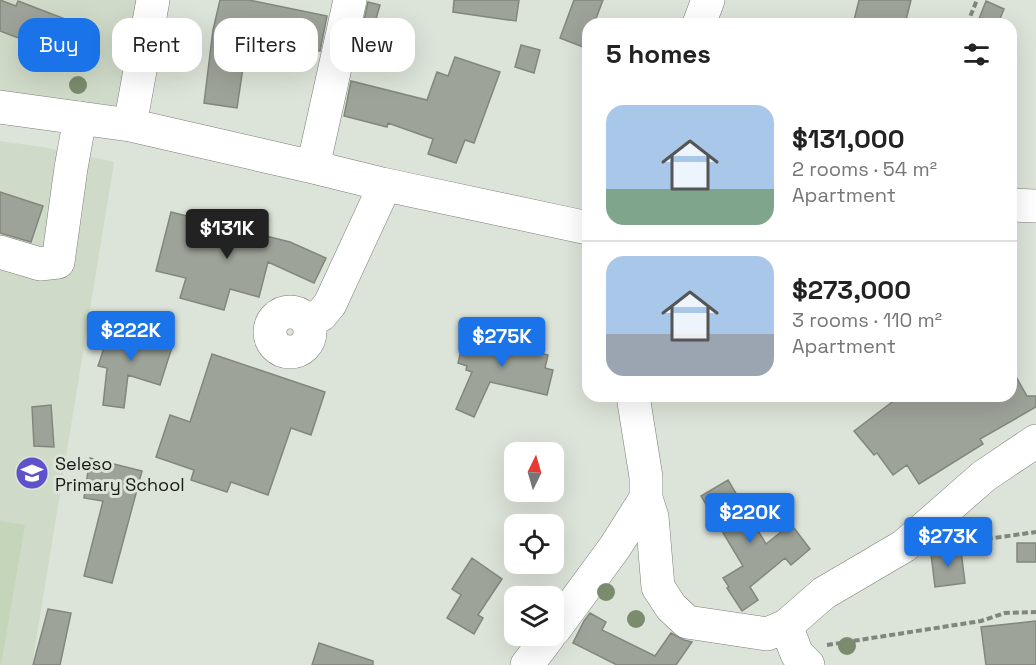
<!DOCTYPE html>
<meta charset="utf-8">
<style>
body{margin:0;font-family:"Space Grotesk",sans-serif;background:#f6f6f6;color:#222;height:100vh;display:flex;flex-direction:column;font-size:22px;white-space:nowrap}
*{box-sizing:border-box;margin:0}
p{font-size:20px;color:#767676}
.icon{flex:none;width:33px;height:33px;fill:none;stroke:currentColor;stroke-width:2;stroke-linecap:round;stroke-linejoin:round}
.map{position:relative;flex:1;overflow:hidden}
.drawer{position:absolute;left:582px;top:18px;width:435px;height:384px;display:flex;flex-direction:column;background:#fff;border-radius:18px;box-shadow:0 6px 24px #0002}
.drawer>*{flex:none}
.guide{position:absolute;left:18px;top:18px;width:474px;height:54px;display:flex;gap:12px}
.needle{width:39px;rotate:5deg}
.buttons{position:absolute;left:504px;top:442px;display:grid;gap:12px}
.buttons a{display:grid;place-items:center;width:60px;height:60px;border-radius:12px;background:#fff;box-shadow:0 6px 24px #0002;font-size:30px}
.price{position:absolute;translate:-50% -51px;padding:0 14px;border-radius:6px;background:#1a73e8;color:#fff;font-size:20px;line-height:39px;filter:drop-shadow(0 2px 3px #0008)}
.price::after{content:'';position:absolute;left:50%;top:36px;width:18px;height:14px;margin-left:-9px;background:inherit;clip-path:polygon(0 0,100% 0,50% 100%)}
.price.selected{background:#222;color:#fff}
ul{padding:0;list-style:none}
li{display:flex;align-items:center;gap:18px;height:150px;padding:0 24px}
li+li{border-top:2px solid #e0e0e0}
li span{display:grid;place-items:center;flex:none;width:168px;height:120px;border-radius:18px;color:#555}
li>.icon{margin-inline-start:auto}
span .icon{width:72px;height:72px;fill:#fffc;stroke-width:1}
li b{font-size:26px}
h2{display:flex;justify-content:space-between;align-items:center;height:72px;padding:0 24px;font-size:26px}
.tag{padding:0 21px;border-radius:18px;background:#fff;box-shadow:0 6px 24px #0002;font-size:21px;line-height:54px}
.tag.selected{background:#1a73e8;color:#fff}
.map>svg:first-child{display:block}
.built{fill:#cfdac8}
.green{fill:#c5d5ba}
.building{fill:#9da399;stroke:#81877d;stroke-width:1.5}
.lines{fill:none;stroke-linecap:round;stroke-linejoin:round}
.minor-casing{stroke:#797f75;stroke-width:34}
.path{stroke:#80857d;stroke-width:4;stroke-dasharray:6 3;stroke-linecap:butt}
.minor{stroke:#fff;stroke-width:33}
.tree{fill:#7b8b6d}
.labels{text-anchor:middle;dominant-baseline:central;stroke-width:6;stroke-linejoin:round;paint-order:stroke}
.poi-label{font-size:18px;fill:#161814;stroke:#dce3d8;text-anchor:start}
</style>
<div class="map">
<svg width="1036" height="665" viewBox="0 0 1036 665">
<rect width="100%" height="100%" fill="#dce3d8"/>
<path class="built" d="M 0,0 L 147,0 L 126,107 L 0,90 Z
M 0,141 L 48,148 L 114,162 L 32,665 L 0,665 Z"/>
<path class="green" d="M 0,521 L 25,525 L 1,665 L 0,665 Z"/>
<path class="building" d="M 0,0 L 16,6 L 18,1 L 78,24 L 66,56 L 0,31 Z
M 220,0 L 249,0 L 327,16 L 320,51 L 253,37 L 249,62 L 244,61 L 237,108 L 204,103 L 213,30 Z
M 454,0 L 519,0 L 516,21 L 453,12 Z
M 574,0 L 603,0 L 594,24 L 588,24 L 588,49 L 560,38 Z
M 859,0 L 911,0 L 905,24 L 853,24 Z
M 986,1 L 1004,9 L 998,24 L 977,24 Z
M 368,2 L 380,5 L 364,60 L 356,58 Z
M 521,45 L 540,50 L 534,73 L 515,67 Z
M 455,57 L 500,72 L 474,143 L 465,140 L 456,163 L 428,154 L 433,139 L 388,123 L 387,127 L 344,116 L 351,81 L 427,100 L 437,72 L 448,76 Z
M 0,192 L 43,206 L 31,242 L 0,233 Z
M 171,212 L 290,242 L 326,258 L 314,283 L 268,262 L 259,297 L 230,289 L 224,310 L 180,298 L 186,278 L 156,271 Z
M 112,324 L 173,344 L 160,385 L 128,375 L 124,408 L 103,405 L 107,368 L 98,366 Z
M 512,334 L 539,340 L 536,352 L 548,355 L 545,368 L 553,370 L 547,395 L 490,382 L 474,417 L 456,409 L 472,372 L 466,370 L 467,366 L 458,363 L 465,335 L 478,338 L 479,335 L 510,342 Z
M 212,354 L 325,392 L 311,435 L 291,428 L 268,495 L 231,482 L 227,492 L 191,480 L 194,470 L 156,457 L 170,415 L 190,422 Z
M 1011,368 L 1027,396 L 1036,396 L 1036,407 L 980,439 L 983,444 L 919,484 L 907,465 L 893,475 L 877,453 L 874,455 L 854,431 L 900,396 L 1011,396 Z
M 51,405 L 54,447 L 34,446 L 32,407 Z
M 90,458 L 142,471 L 112,583 L 84,576 L 103,501 L 84,498 Z
M 728,480 L 766,544 L 791,524 L 810,549 L 791,565 L 785,558 L 750,587 L 758,600 L 742,611 L 727,588 L 729,587 L 723,578 L 743,566 L 701,496 Z
M 1017,543 L 1036,543 L 1036,562 L 1017,562 Z
M 961,550 L 965,583 L 935,587 L 931,554 Z
M 472,558 L 502,579 L 478,615 L 483,618 L 474,634 L 447,618 L 461,595 L 452,589 Z
M 48,609 L 71,613 L 60,665 L 33,665 Z
M 590,613 L 606,622 L 602,630 L 655,656 L 671,633 L 684,640 L 692,642 L 676,665 L 617,665 L 573,643 L 584,621 Z
M 1036,621 L 1036,665 L 986,665 L 981,627 Z
M 319,643 L 373,661 L 373,665 L 312,665 Z"/>
<g class="lines">
<g class="minor-casing">
<path id="minor" d="M 699,24 L 708,0
M 0,107 L 130,125 L 313,167 L 382,184 L 588,228
M 130,125 L 153,0
M 313,167 L 350,0
M 1011,205 L 1036,206
M 0,252 L 40,264 L 58,262 L 71,168 L 80,118
M270 332a20 20 0 1 1 40 0a20 20 0 1 1-40 0Z
M 307,321 L 321,315 L 330,304 L 379,198 L 382,184
M 646,498 L 652,517 L 658,587 L 671,607 L 687,622 L 767,634 L 786,626 L 797,654 L 808,665
M 786,626 L 824,593 L 904,546 L 984,476 L 1036,441
M 554,630 L 615,547 L 646,498 L 646,477 L 633,396
M 527,665 L 549,636"/>
</g>
<path class="path" d="M 967,24 L 977,0
M 951,544 L 1036,532
M 827,645 L 981,621 L 1005,613 L 1036,612"/>
<use href="#minor" class="minor"/>
</g>
<g class="tree">
<circle cx="78" cy="85" r="9"/>
<circle cx="606" cy="592" r="9"/>
<circle cx="636" cy="619" r="9"/>
<circle cx="847" cy="646" r="9"/>
</g>
<defs>
<g id="school-disc" transform="scale(1.725)"><circle r="9.5" fill="#5e52ca" stroke="#dce3d8"/><path d="M0-5L7-2L0 1L-7-2ZM-4 1L0 2.5L4 1V4Q0 6-4 4Z" fill="#fff"/></g>
</defs>
<g fill-rule="evenodd">
<use href="#school-disc" x="32" y="473"/>
</g>
<g class="labels">
<g class="poi-label">
<text x="55" y="463">Seleso<tspan x="55" dy="21">Primary School</tspan></text>
</g>
</g>
</svg>
<div class="buttons">
<a><svg class="needle" viewBox="-14 -14 28 28"><path d="M0-13l5 13h-10z" fill="#e53935"/><path d="M0 13l5-13h-10z" fill="#767676"/></svg></a>
<a><svg class="icon" aria-label="locate" viewBox="0 0 24 24"><circle cx="12" cy="12" r="6"/><path d="M12 2v4M12 18v4M2 12h4M18 12h4"/></svg></a>
<a><svg class="icon" aria-label="layers" viewBox="0 0 24 24"><path d="M12 4l9 5-9 5-9-5zM3 14l9 5 9-5"/></svg></a>
</div>
<b class="price selected" style="left:227px;top:260px">$131K</b>
<b class="price" style="left:131px;top:362px">$222K</b>
<b class="price" style="left:502px;top:368px">$275K</b>
<b class="price" style="left:750px;top:544px">$220K</b>
<b class="price" style="left:948px;top:568px">$273K</b>
<div class="guide">
<a class="tag selected">Buy</a>
<a class="tag">Rent</a>
<a class="tag">Filters</a>
<a class="tag">New</a>
</div>
<section class="drawer">
<h2>5 homes<svg class="icon" aria-label="filters" viewBox="0 0 24 24"><path d="M4 7h16M4 17h16"/><circle cx="9" cy="7" r="2"/><circle cx="15" cy="17" r="2"/></svg></h2>
<ul>
<li><span style="background:linear-gradient(#a9c7e8 70%,#7fa58c 0)"><svg class="icon" aria-label="home" viewBox="0 0 24 24"><path d="M3 11l9-7 9 7M6 9v11h12V9"/></svg></span><div><b>$131,000</b><p>2 rooms · 54 m²</p><p>Apartment</p></div></li>
<li><span style="background:linear-gradient(#a9c7e8 65%,#9aa5b1 0)"><svg class="icon" aria-label="home" viewBox="0 0 24 24"><path d="M3 11l9-7 9 7M6 9v11h12V9"/></svg></span><div><b>$273,000</b><p>3 rooms · 110 m²</p><p>Apartment</p></div></li>
</ul>
</section>
</div>
